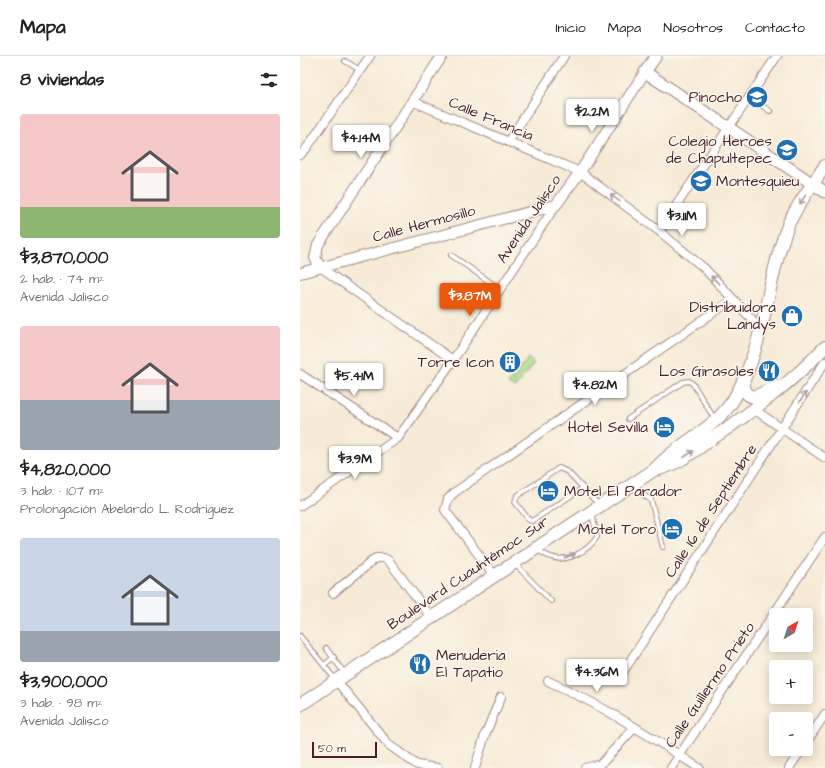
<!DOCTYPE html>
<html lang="es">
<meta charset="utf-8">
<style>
body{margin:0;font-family:"Architects Daughter",sans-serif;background:#f6f6f6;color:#222;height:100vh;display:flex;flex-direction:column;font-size:15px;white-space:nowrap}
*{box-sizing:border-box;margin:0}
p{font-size:13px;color:#767676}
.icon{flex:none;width:22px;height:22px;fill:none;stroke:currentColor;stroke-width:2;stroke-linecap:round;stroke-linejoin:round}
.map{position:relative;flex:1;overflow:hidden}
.drawer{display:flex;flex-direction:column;background:#fff;width:300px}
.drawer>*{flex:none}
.needle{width:26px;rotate:39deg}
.tools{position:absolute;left:469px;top:552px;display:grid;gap:8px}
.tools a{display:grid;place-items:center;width:44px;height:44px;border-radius:4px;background:#fff;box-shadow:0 2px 10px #0003;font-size:20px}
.scale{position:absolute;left:12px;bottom:10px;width:65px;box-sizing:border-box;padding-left:4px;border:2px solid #4a1f2b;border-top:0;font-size:11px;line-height:14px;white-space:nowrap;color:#4a1f2b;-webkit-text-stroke:3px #fbf7ec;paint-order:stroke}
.price{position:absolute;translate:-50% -34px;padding:0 9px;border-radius:4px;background:#fff;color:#222;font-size:13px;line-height:26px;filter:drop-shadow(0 1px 2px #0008)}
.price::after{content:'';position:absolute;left:50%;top:24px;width:12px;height:9px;margin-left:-6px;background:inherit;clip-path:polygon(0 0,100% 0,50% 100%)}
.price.on{background:#ea580c;color:#fff}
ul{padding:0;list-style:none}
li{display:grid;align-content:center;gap:8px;height:212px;padding:0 20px}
li span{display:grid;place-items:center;height:124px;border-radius:4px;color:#555}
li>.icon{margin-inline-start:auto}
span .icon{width:72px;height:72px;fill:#fffc;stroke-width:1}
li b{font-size:17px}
h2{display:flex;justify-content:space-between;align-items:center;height:48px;padding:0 20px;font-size:17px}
header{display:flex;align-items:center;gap:24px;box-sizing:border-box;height:56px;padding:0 20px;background:#fff;border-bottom:1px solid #e0e0e0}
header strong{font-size:19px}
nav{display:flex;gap:22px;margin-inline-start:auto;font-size:14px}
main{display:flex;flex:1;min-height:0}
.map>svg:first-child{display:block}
.green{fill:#a9d988;stroke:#7a7c5a}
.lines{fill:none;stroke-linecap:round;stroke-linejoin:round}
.service-casing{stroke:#a08581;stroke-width:6}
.minor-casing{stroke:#a08581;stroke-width:10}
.tertiary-casing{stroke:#a08581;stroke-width:12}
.secondary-casing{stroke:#a08581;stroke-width:13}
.primary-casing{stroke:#a08581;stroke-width:14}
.service{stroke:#fff;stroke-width:4}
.minor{stroke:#fff;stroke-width:8}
.tertiary{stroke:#fff;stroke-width:10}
.secondary{stroke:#fff;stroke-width:11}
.primary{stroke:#fff;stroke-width:12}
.oneway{stroke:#ae9aa0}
.labels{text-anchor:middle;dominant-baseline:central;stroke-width:3;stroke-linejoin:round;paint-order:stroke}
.poi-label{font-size:15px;fill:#4a1f2b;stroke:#fbf7ec;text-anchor:end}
.street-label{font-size:15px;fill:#4a1f2b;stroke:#fbf7ec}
</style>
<header>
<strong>Mapa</strong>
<nav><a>Inicio</a><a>Mapa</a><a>Nosotros</a><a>Contacto</a></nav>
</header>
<main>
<section class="drawer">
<h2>8 viviendas<svg class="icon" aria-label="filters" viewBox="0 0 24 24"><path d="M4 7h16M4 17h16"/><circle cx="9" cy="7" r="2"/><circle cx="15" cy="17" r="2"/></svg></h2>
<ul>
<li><span style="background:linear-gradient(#f6c9c9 75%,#8fb573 0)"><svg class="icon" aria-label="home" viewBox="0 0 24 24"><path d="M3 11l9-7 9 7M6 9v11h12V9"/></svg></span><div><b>$3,870,000</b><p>2 hab. · 74 m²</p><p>Avenida Jalisco</p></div></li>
<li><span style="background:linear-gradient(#f6c9c9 60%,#9aa5b1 0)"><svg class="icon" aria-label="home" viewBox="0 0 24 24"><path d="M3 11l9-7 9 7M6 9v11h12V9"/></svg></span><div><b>$4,820,000</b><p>3 hab. · 107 m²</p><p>Prolongación Abelardo L. Rodríguez</p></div></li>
<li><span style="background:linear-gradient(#c9d6e8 75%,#9aa5b1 0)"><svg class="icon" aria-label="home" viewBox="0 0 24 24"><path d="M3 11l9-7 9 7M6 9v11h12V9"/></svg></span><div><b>$3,900,000</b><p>3 hab. · 98 m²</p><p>Avenida Jalisco</p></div></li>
</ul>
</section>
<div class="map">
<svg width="525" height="712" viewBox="0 0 525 712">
<rect width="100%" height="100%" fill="#fbf7ec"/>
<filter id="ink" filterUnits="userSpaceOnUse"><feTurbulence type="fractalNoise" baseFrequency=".025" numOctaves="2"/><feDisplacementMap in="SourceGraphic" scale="8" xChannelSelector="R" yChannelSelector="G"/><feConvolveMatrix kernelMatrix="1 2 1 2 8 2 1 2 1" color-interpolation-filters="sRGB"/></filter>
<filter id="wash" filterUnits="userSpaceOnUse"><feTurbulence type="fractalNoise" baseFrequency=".012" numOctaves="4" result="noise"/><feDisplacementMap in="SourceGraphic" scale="16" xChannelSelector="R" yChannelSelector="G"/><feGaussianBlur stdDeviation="0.9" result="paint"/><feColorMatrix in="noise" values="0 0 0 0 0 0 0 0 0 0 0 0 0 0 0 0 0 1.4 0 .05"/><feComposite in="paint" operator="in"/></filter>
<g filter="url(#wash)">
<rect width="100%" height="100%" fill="#f7ebd7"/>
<path class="green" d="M 228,302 L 234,307 L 215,332 L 208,328 L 211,323 L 213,324 Z"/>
</g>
<g filter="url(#ink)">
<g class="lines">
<g class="service-casing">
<path id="service" d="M 45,5 L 60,14
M 449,41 L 470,55
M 151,199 L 200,233
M 328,363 L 383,326 L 389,325 L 393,328 L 414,362
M 332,431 L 351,444 L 363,491
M 283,432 L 232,465 L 229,464 L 215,446 L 217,440 L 259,412 L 268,416 L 299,449
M 237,493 C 241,496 246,500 251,501 C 267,507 288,495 297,481 L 292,457
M 215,508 L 251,545
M 0,580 L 35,623
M 26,592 L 45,618
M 24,609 L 34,601"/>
</g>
<g class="minor-casing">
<path id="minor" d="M 112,45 L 280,116 L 359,175 L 404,212 L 461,273
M 208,86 L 264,0
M 0,99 L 6,93 L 70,0
M 359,175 L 477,0
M 20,211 L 153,304
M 0,318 L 98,382
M 455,354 L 525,402
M 0,450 L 98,382 L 153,304 L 256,149
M 194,519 L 145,454 L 148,443 L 155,436 L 433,243
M 33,537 L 76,502 L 84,502 L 89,505 L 131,561
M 321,619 L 525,306
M 36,624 L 89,689 L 117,709 L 138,712
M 248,625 C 302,649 350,680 399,712
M 506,687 L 525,658
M 175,712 L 185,679 L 201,641
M 285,712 L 301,708 L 335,671
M 371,712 L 525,481
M 489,712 L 502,693"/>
</g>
<g class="tertiary-casing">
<path id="tertiary" d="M 20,211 L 15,202 L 18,189 L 142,0
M 0,217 L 256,149 L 280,116 L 345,16"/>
</g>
<g class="secondary-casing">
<path id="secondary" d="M 356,0 L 345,16 L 525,136"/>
</g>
<g class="primary-casing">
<path id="primary" d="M 444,325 C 444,333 445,339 454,341 L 478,330
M 354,414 C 376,410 394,395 413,382 C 453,355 491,327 525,291
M 0,649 L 354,414 C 378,386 416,374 435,341 C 466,287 466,224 489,167 C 498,147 513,128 525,110"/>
</g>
<use href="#service" class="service"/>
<use href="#minor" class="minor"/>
<use href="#tertiary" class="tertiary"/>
<use href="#secondary" class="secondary"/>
<use href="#primary" class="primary"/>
</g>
<defs><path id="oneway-shaft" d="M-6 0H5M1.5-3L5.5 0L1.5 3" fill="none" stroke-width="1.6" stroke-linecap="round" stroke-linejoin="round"/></defs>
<g class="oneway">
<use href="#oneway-shaft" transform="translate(315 142) rotate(-144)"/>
<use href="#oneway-shaft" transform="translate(503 143) rotate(123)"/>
<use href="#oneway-shaft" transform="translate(415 224) rotate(-134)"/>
<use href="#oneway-shaft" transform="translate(503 341) rotate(-56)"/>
<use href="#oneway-shaft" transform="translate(389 398) rotate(-33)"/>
<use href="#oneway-shaft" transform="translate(270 500) rotate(-20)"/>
</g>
</g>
<defs>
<g id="school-disc" transform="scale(1.15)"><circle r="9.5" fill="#1f6fb2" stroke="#fbf7ec"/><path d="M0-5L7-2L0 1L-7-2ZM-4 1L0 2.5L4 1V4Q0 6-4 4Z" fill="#fff"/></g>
<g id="university-disc" transform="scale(1.15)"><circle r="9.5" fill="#1f6fb2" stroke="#fbf7ec"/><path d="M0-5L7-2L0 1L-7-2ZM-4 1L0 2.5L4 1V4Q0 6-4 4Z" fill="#fff"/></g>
<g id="shop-disc" transform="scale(1.15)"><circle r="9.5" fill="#1f6fb2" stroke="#fbf7ec"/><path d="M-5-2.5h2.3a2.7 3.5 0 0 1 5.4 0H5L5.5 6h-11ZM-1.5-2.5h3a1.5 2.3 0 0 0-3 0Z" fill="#fff"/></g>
<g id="building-disc" transform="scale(1.15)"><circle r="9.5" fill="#1f6fb2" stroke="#fbf7ec"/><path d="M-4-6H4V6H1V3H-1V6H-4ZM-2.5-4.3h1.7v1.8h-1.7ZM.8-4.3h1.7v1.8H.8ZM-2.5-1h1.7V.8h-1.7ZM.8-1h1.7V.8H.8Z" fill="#fff"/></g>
<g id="restaurant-disc" transform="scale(1.15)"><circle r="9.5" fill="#1f6fb2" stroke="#fbf7ec"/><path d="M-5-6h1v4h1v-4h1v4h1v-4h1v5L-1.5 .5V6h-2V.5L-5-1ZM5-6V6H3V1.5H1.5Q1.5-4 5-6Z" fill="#fff"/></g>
<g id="hotel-disc" transform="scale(1.15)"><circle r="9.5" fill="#1f6fb2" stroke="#fbf7ec"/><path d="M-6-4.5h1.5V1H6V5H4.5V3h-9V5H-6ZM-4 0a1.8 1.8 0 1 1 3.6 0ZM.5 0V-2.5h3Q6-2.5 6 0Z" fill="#fff"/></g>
</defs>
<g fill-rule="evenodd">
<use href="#school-disc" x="457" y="41"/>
<use href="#university-disc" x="487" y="94"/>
<use href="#school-disc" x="401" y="125"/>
<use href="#shop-disc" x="492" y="260"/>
<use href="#building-disc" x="210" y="306"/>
<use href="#restaurant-disc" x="469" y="315"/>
<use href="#hotel-disc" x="364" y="371"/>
<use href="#hotel-disc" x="248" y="435"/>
<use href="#hotel-disc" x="372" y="473"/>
<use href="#restaurant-disc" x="120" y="608"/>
</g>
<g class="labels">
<g class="poi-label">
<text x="442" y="41">Pinocho</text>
<text x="472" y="85">Colegio Heroes<tspan x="472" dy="17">de Chapultepec</tspan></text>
<text x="416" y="125" text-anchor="start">Montesquieu</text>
<text x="476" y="251">Distribuidora<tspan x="476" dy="17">Landys</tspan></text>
<text x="194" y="306">Torre Icon</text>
<text x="454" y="315">Los Girasoles</text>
<text x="348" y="371">Hotel Sevilla</text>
<text x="264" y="435" text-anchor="start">Motel El Parador</text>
<text x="356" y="473">Motel Toro</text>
<text x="136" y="599" text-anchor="start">Menuderia<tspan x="136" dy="17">El Tapatio</tspan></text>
</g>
<g class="street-label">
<text transform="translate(191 63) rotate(23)">Calle Francia</text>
<text transform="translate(229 163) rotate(-56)">Avenida Jalisco</text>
<text transform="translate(124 168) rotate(-15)">Calle Hermosillo</text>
<text transform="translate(411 455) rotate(-57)">Calle 16 de Septiembre</text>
<text transform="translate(168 517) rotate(-34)">Boulevard Cuauhtémoc Sur</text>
<text transform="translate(410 629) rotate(-56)">Calle Guillermo Prieto</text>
</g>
</g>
</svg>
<div class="tools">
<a><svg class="needle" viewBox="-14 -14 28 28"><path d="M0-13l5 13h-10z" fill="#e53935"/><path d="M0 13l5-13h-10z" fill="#767676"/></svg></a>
<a>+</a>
<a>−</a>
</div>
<div class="scale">50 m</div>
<b class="price" style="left:292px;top:77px">$2.2M</b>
<b class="price" style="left:61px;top:103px">$4.14M</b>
<b class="price" style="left:382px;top:181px">$3.11M</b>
<b class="price on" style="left:170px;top:261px">$3.87M</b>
<b class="price" style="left:54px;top:341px">$5.41M</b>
<b class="price" style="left:295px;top:350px">$4.82M</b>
<b class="price" style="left:55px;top:424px">$3.9M</b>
<b class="price" style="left:297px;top:637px">$4.36M</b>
</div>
</main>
